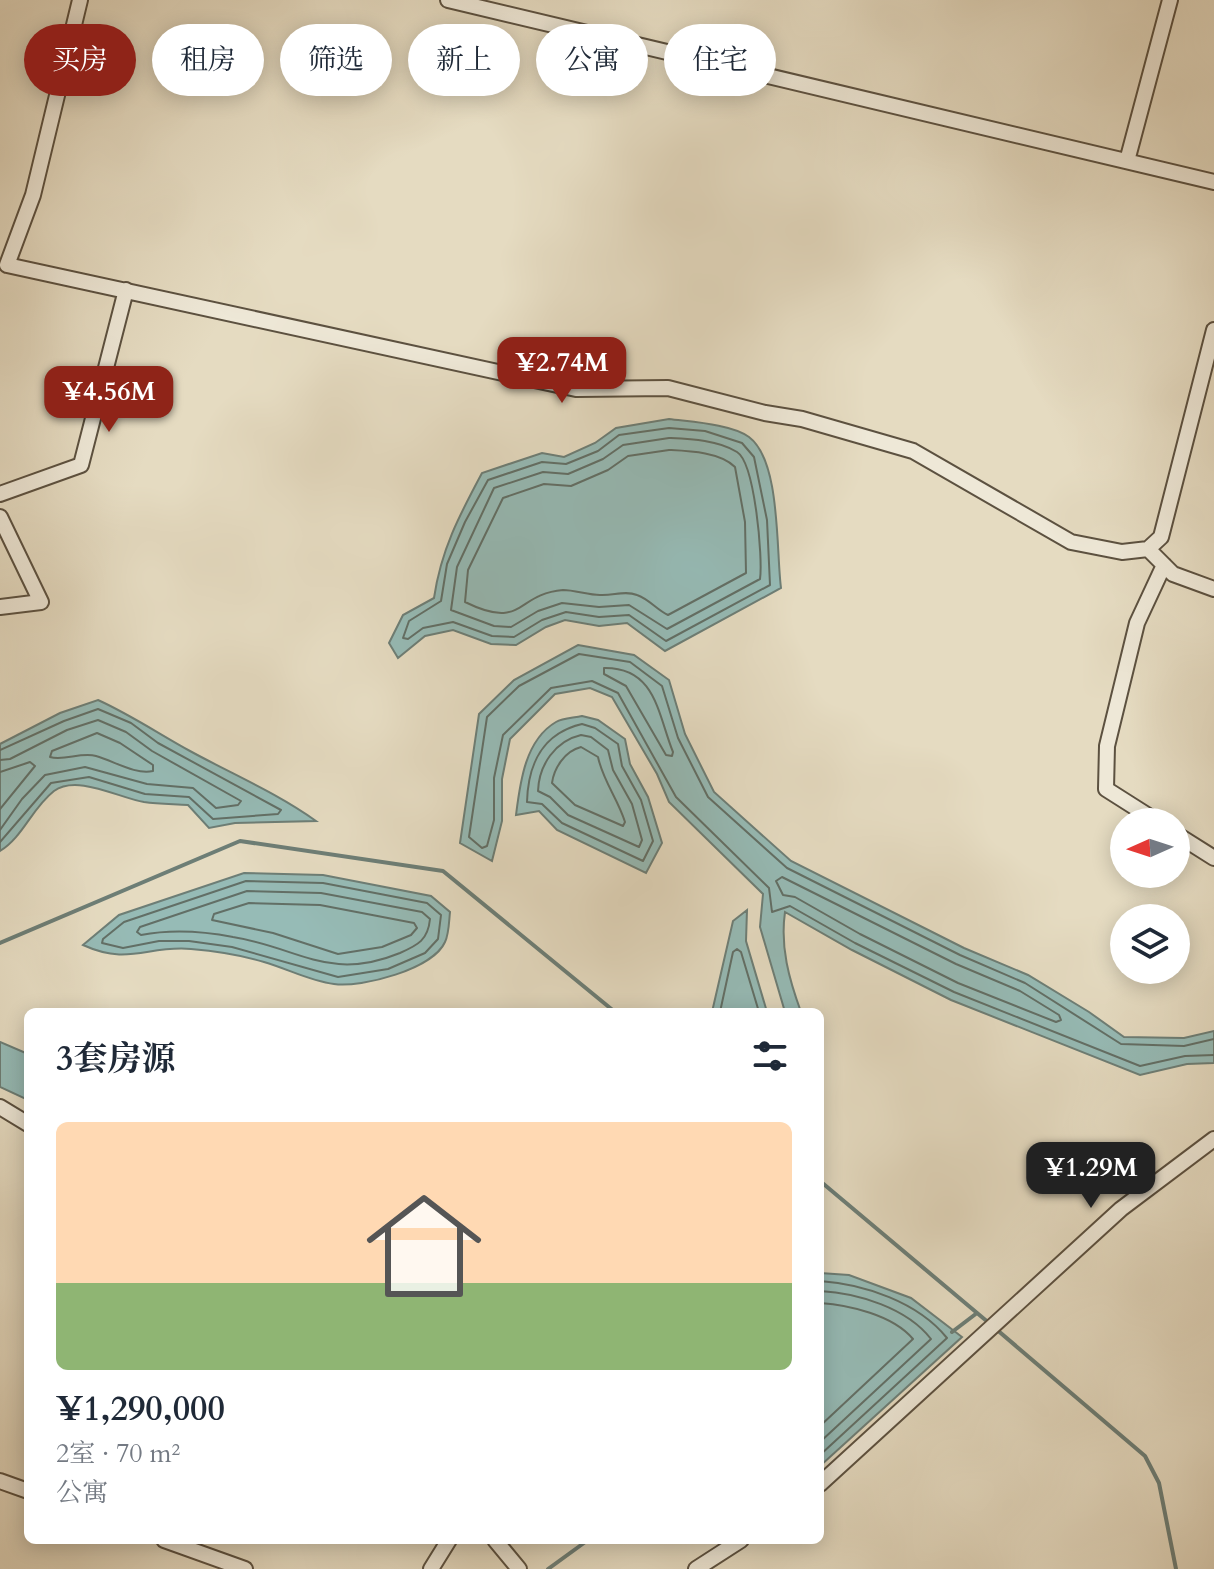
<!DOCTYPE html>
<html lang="zh">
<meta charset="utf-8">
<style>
body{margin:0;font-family:Cardo,"Noto Serif SC",serif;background:#f2f2f3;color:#1f2937;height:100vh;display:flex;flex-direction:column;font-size:30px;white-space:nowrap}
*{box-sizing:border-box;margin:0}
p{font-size:26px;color:#747a83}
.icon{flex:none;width:44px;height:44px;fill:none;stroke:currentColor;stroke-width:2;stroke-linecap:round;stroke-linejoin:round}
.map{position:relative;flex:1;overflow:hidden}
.drawer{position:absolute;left:24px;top:1008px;width:800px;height:536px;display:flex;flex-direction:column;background:#fff;border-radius:12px;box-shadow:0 4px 20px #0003}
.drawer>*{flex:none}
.banner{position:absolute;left:24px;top:24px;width:800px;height:72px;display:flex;gap:16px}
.needle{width:52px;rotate:267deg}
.fabs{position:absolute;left:1110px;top:808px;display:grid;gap:16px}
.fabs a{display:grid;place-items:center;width:80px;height:80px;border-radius:50%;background:#fff;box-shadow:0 4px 20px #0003;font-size:40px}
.price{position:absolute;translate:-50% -68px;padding:0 18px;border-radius:16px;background:#8f2418;color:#fff;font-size:26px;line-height:52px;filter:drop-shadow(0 2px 4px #0008)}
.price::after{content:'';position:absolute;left:50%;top:48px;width:24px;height:18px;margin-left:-12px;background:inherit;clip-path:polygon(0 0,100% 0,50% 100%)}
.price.on{background:#222;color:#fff}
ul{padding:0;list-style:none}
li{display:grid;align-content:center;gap:16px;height:424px;padding:0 32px}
li span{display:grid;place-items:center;height:248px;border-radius:12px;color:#555}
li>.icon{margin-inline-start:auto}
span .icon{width:144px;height:144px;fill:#fffc;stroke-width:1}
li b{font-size:34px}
h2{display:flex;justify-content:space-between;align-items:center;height:96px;padding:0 32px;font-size:34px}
.pill{padding:0 28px;border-radius:36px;background:#fff;box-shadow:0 4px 20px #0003;font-size:28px;line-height:72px}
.pill.on{background:#8f2418;color:#fff}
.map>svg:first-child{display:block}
.water{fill:#96bbb6;stroke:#6d7e76;stroke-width:2}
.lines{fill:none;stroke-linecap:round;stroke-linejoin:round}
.shore{stroke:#626f66;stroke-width:2}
.stream{stroke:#6d7e76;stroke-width:4}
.minor-casing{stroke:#5c5140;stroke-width:18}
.minor{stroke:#eee8d7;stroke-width:14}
</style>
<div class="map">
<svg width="1214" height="1569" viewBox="0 0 1214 1569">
<rect width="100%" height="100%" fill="#e5dbc1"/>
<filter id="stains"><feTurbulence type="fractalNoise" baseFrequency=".0025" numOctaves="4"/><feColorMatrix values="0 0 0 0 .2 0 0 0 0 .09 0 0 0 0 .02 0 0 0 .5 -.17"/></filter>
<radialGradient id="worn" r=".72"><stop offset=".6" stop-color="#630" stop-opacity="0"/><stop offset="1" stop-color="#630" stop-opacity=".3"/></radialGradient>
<path class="water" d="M 669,419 C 691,422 731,424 749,437 C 781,461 776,551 781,588 L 665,651 L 627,623 L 599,626 L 565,620 L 546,627 L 516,645 L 491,644 L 453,630 L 425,636 L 398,658 L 389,643 L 403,615 L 434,598 C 441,550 459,516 482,473 L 542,453 L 564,457 L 595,443 L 616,428 Z
M 578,645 L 634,655 L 669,680 L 685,734 L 714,792 L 791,861 L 964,948 L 1028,975 L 1089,1012 L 1124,1037 L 1184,1038 L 1214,1031 L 1214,1063 L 1187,1064 L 1140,1075 L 951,1000 L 852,950 L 785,912 C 780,947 789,979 801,1012 L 785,1012 L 760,927 L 763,894 L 669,802 L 657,774 L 612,697 L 590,688 L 555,694 L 510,739 L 502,779 L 502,821 L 492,861 L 460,843 L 479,714 L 514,680 Z
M 98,700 C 131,715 159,734 190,751 C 232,774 277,793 316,821 L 235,823 L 209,828 L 188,805 C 174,804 159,804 144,802 C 119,798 77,774 54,791 C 32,808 23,837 0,851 L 0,744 L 60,713 Z
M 582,716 L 598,720 L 625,739 L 630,764 L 648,797 L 662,843 L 646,873 L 557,830 L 539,811 L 516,815 C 520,783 525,740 556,722 C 563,718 574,718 582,716 Z
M 244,873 L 323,875 L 431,896 L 450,912 C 449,921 449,934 445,942 C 433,969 362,988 334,984 C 310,981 288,969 264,962 C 241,955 215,951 191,949 C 147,945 129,966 83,945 L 119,915 Z
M 747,910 L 746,941 L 767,1012 L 712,1012 L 733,921 Z
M 0,1042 L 28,1054 L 28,1100 L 0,1087 Z
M 820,1273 L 849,1275 L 911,1298 L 962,1337 L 820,1466 Z"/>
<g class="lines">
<path class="shore" d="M 669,428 L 705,431 L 742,443 L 754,457 L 767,520 L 770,585 L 666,641 L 629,615 L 599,617 L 566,612 L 542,620 L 514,637 L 492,636 L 453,622 L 423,628 L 408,639 L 403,638 L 409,621 L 441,601 L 447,564 L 465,522 L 488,480 L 542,462 L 566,464 L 598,451 L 619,435 Z
M 669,438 C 690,439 718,440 737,452 C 755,463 763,559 760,579 L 667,629 L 629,605 L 599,607 L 562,603 L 538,611 L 511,627 L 494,626 L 451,610 L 457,567 L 494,488 L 543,472 L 568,474 L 603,459 L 623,445 Z
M 669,450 C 689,451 720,452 735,467 L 745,522 L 746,573 L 668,615 C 657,610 649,599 637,595 C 625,590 613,596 600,595 C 588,595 575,590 563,590 C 515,594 524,631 465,602 L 468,570 L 503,498 L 544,484 L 571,486 L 608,470 L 628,456 Z
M 604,668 C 656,667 658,715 673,752 L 672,756 L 666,755 L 626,686 L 604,674 Z
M 582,724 L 595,728 L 618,744 L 622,766 L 641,800 L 653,841 L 643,861 L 562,823 L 542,804 L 527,802 C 528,764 543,733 582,724 Z
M 97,733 L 120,743 L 153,765 L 153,771 C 135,775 114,761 96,756 C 81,752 64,761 50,757 L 52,751 Z
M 581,735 L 591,737 L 608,750 L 613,770 L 632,804 L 642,840 L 639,847 L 568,815 L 550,797 L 538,791 C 539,765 555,741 581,735 Z
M 581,747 L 598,757 C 603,781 618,799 625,822 L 623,826 L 575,805 L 552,783 C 554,768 565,751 581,747 Z
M 0,750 L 64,721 L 98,709 L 131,723 L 158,743 L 281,810 L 278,814 L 213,819 L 189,797 L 145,794 L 89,777 L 51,783 L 0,842
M 0,760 L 10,759 L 67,730 L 98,720 L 126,732 L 152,751 L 241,801 L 238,805 L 216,808 L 193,788 L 147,784 L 85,767 L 45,775 L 22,799 L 0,830
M 0,772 L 30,762 L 35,766 L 0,809
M 782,877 L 956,964 L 1020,991 L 1059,1015 L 1061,1020 L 1056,1022 L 958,983 L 860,934 L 795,897 L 783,895 L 776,881 Z
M 246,881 L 323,883 L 427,903 L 441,915 L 438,939 L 425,953 L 388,969 L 338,977 L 232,947 L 189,941 L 159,941 L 123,948 L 102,943 L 103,939 L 124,922 Z
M 247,891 L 321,893 L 422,912 L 430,919 C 428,940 418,945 400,953 C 329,982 300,948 233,937 C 202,931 172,929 141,935 L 137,932 L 140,927 Z
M 249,903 L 320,905 L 414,923 L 417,928 L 411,935 L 382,947 L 338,954 L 273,933 L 212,920 L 214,914 Z
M 720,1012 L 733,952 L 737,949 L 741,952 L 759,1012
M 1214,1039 L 1184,1046 L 1121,1044 L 1025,983 L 960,955 L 787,868 L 708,797 L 678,738 L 662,686 L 630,662 L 579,654 L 519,686 L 487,717 L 469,837 L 482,848 L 487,846 L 494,820 L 494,778 L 503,735 L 551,688 L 592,681 L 618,693 L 676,797 L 769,888 L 772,912 L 790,906 L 855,943 L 954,992 L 1140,1066 L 1185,1056 L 1214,1055
M 820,1281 C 864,1284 918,1302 947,1338 L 820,1455
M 820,1291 C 858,1293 907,1308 931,1339 L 820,1442
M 820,1303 C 849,1305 893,1315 913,1339 L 820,1426"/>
<path class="stream" d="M 0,943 L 240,841 L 443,871 L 615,1012
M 820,1181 L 989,1323
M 996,1329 L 1145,1456 L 1159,1483 L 1176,1569
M 952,1332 L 977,1313
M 548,1569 L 588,1540"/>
<g class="minor-casing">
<path id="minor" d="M 80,0 L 33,195 L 7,265 L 576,389 L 668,388 L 765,413 L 802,419 L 913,451 L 1071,542 L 1122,552 L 1148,549 L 1161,537 L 1214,330
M 448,0 L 1214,182
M 1127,161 L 1170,0
M 0,494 L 81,465 L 126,290
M 0,517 L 41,602 L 0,607
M 1148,549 L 1173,574 L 1214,589
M 1158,822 L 1106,789 L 1107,746 L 1137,623 L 1164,565
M 1176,834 L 1214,858
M 0,1107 L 28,1124
M 0,1481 L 28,1491
M 820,1484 L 1121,1209 L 1214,1139
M 164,1540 L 245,1569
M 495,1540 L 519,1569
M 431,1569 L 449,1540
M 696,1569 L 741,1540"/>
</g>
<use href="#minor" class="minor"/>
</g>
<rect width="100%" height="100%" filter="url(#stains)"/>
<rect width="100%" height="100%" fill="url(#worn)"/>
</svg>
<div class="fabs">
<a><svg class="needle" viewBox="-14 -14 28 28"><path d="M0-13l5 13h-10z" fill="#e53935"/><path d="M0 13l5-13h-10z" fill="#747a83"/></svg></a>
<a><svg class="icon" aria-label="layers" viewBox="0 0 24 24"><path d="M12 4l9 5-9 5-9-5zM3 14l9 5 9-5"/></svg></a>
</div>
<b class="price" style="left:562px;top:405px">¥2.74M</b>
<b class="price" style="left:109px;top:434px">¥4.56M</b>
<b class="price on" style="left:1091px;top:1210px">¥1.29M</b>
<div class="banner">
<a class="pill on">买房</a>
<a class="pill">租房</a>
<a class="pill">筛选</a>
<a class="pill">新上</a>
<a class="pill">公寓</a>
<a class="pill">住宅</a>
</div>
<section class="drawer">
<h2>3套房源<svg class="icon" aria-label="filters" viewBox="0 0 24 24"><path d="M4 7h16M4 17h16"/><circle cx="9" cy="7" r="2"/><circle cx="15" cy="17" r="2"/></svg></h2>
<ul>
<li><span style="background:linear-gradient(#ffd9b3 65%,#8fb573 0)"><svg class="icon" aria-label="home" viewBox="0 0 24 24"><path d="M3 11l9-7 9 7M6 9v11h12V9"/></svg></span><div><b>¥1,290,000</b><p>2室 · 70 m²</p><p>公寓</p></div></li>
</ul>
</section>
</div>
